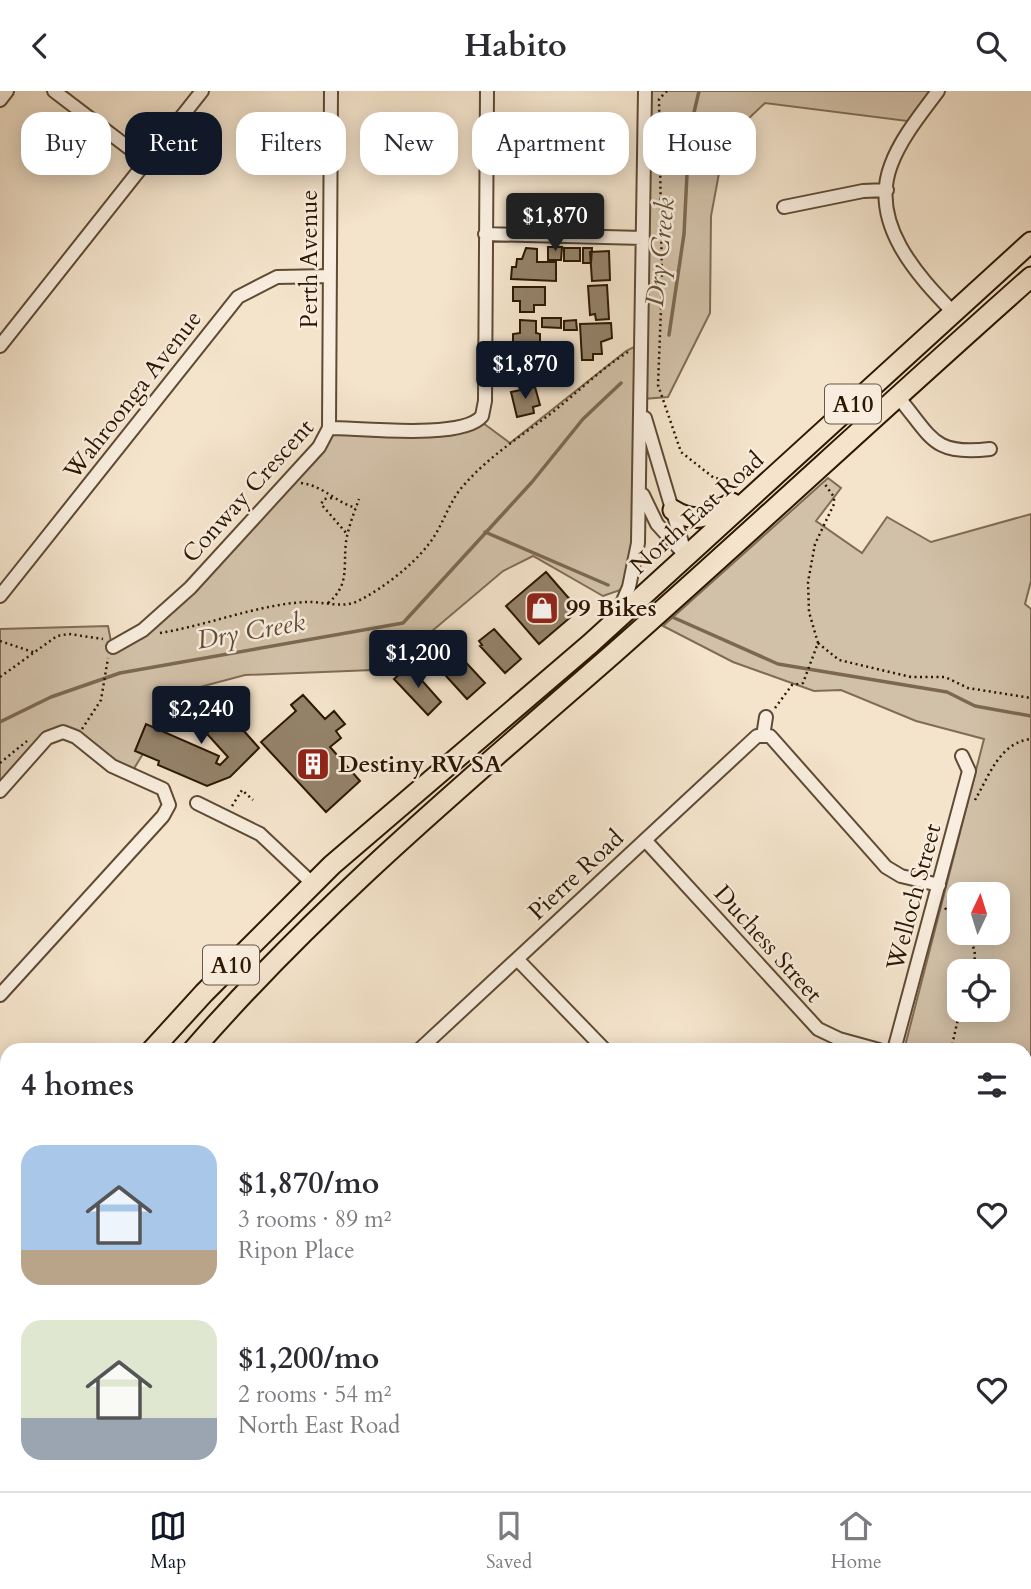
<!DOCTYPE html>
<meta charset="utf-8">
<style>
body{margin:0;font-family:Cardo,serif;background:#f7f7f7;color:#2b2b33;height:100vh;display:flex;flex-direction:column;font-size:26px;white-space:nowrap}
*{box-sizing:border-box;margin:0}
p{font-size:23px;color:#7c7c81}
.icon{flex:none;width:38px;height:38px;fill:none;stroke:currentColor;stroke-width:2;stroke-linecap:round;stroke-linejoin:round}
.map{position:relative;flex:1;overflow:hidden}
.panel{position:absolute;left:0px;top:952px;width:1032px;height:448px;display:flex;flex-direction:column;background:#fff;border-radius:21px 21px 0 0;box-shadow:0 4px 18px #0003}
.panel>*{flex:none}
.guide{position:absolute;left:21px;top:21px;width:990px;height:63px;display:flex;gap:14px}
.needle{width:46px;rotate:4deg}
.buttons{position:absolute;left:947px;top:791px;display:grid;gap:14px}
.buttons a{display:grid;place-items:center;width:63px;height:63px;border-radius:14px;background:#fff;box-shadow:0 4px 18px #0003;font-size:35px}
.price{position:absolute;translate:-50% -60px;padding:0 16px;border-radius:7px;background:#111827;color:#fff;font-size:23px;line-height:46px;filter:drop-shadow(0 2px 4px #0008)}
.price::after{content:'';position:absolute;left:50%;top:42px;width:21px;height:16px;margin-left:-10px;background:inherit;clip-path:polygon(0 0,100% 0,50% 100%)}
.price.current{background:#222;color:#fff}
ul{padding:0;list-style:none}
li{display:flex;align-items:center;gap:21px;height:175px;padding:0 21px}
li span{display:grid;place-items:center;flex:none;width:196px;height:140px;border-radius:21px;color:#555}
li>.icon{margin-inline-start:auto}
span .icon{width:84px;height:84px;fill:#fffc;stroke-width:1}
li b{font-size:30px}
h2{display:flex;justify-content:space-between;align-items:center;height:84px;padding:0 21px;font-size:30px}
.chip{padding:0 24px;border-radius:21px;background:#fff;box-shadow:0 4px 18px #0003;font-size:24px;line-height:63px}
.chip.current{background:#111827;color:#fff}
header{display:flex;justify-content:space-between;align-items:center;height:91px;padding:0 21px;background:#fff;font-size:32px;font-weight:700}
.tab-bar{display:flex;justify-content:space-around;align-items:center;height:98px;border-top:2px solid #e1e1e2;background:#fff;font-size:19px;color:#7c7c81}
.tab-bar a{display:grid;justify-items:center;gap:4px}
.tab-bar .current{color:#111827}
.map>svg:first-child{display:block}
.green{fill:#d2c1a9;stroke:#806c54;stroke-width:2;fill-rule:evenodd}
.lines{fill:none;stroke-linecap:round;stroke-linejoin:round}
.stream{stroke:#7c6851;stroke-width:3.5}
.building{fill:#94826a;stroke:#2d1700;stroke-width:2}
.minor-casing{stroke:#5f4a33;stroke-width:16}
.highway-casing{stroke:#2d1700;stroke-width:23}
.path{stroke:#2d1700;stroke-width:2.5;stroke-dasharray:2 3.5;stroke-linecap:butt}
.minor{stroke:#f8edde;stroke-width:12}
.highway{stroke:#f4e4cc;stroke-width:19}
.labels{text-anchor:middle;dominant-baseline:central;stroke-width:5;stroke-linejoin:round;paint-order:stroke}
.shield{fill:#f8edde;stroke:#6a5743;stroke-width:2}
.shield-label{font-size:23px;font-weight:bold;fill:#2d1700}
.street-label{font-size:24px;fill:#2d1700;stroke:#f8edde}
.poi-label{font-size:24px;font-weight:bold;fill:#2d1700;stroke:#f8edde;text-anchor:start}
.water-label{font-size:26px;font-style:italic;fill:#614d36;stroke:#f8edde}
</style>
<header><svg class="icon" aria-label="back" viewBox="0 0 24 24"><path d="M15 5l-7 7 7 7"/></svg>Habito<svg class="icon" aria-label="search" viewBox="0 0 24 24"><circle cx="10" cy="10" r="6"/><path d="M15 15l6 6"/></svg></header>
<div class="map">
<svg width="1031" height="1400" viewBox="0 0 1031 1400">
<rect width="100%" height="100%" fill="#f4e4cc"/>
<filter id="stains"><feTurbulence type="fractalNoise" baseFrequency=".00286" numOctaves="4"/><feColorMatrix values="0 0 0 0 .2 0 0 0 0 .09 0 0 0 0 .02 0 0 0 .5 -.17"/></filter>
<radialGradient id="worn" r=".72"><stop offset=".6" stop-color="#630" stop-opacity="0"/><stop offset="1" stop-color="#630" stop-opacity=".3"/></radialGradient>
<path class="green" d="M 645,0 L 939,0 L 915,31 L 765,12 L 725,50 L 711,125 L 710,222 L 668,306 L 643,308 L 629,496 L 603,505 L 533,465 L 503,480 L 425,546 L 373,579 L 245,584 L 181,601 L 130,684 L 59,641 L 0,700 L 0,538 L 108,535 L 112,556 L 164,521 L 329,337 L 440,339 L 479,329 L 510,352 L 626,260 L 642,252 Z
M 828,387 L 841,397 L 816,430 L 862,462 L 887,426 L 931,451 L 1031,423 L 1031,490 L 1025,513 L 1031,518 L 1031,1400 L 734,1400 L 738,1393 L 1026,1393 L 1026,959 L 904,959 L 984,648 L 916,630 L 841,599 L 814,600 L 733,571 L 663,535 ZM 959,803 L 998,803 L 998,842 L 959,842 ZM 959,880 L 998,880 L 998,919 L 959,919 Z"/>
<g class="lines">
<path class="stream" d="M 669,244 L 684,143 L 689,43 L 699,0
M 485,441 L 608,494
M 670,525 L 778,573 L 947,601 L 975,615 L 1031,625
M 0,631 L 51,606 L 120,582 L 403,532 L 532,391 L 583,328 L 621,292"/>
</g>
<path class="building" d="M 548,156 L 562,156 L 561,169 L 548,169 Z
M 526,157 L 537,158 L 537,171 L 556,171 L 556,190 L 511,188 L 512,176 L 516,176 L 517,168 L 522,168 Z
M 564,157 L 580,157 L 580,170 L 564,170 Z
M 583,157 L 592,157 L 591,172 L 583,172 Z
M 609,160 L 610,189 L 592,190 L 590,161 Z
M 607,194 L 609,228 L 596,229 L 595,223 L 590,224 L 588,195 Z
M 513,196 L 545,196 L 545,214 L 534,214 L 534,221 L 520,221 L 520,210 L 513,210 Z
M 542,227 L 561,227 L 561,237 L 542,236 Z
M 520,229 L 536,230 L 536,242 L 540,243 L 540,258 L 513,258 L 513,243 L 520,242 Z
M 576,229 L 577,239 L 564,239 L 564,230 Z
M 611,232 L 612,247 L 601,251 L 602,263 L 593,263 L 593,269 L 582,269 L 580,233 Z
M 562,255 L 568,255 L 569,270 L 562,270 Z
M 511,261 L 538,261 L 538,288 L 511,291 Z
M 549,262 L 562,263 L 561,271 L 549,270 Z
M 535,296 L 540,314 L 533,316 L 534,322 L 517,326 L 511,301 Z
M 546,481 L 579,519 L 539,553 L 506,515 Z
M 494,538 L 521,568 L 505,582 L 480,555 L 482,554 L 479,550 Z
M 444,548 L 485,592 L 467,608 L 427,564 Z
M 409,575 L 441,611 L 428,624 L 394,588 Z
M 211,603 L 259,657 L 230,686 L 207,695 L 158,674 L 159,670 L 135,660 L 146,633 L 219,665 L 216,672 L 220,674 L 228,666 L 189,623 Z
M 303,604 L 325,628 L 334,620 L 345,633 L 336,640 L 341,647 L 330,656 L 360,690 L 326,721 L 261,651 L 296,620 L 291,614 Z
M 7,1269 L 7,1317 L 0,1317 L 0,1275 Z"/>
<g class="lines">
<g class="minor-casing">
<path id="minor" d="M 54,0 L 146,70
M 938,0 C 921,23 901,47 891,74 C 869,132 917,184 953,221
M 0,9 L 7,0
M 784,116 L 863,100 L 887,99
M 485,143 L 643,147
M 0,255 L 202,0
M 898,306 C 932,346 932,365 990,358
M 645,327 L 686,465
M 329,337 L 331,0
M 643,404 L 657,433 L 686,465
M 0,505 L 238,206 L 277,186 L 329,185
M 617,524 L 629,496 L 638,452 L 645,0
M 113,556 L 143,539 L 190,497 L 319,356 L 329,337 C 360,337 463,349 482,325 L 485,310 L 487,0
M 763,645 L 766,626
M 0,700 L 47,647 L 63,641 L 76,646 L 112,675 L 163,698 L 169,714 L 163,725 L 0,904
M 197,712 L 260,743 L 312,792
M 645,749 L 818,938 L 839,948 L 879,959
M 517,868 L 605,959
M 419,959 L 757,645 L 770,645 L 886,776 L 901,785 L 939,794
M 894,959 L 969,680 L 962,665
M 90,1400 L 95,1393
M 552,1400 L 552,1393"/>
</g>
<g class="highway-casing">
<path id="highway" d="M 673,419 C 697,434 709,424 732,412
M 152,959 L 204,902 L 332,774 L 590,553 L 1031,151
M 193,959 C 320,813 469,689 614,562 C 754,438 891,310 1031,186
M 0,1156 L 7,1146
M 0,1177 L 7,1175
M 0,1204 L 7,1194"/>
</g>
<path class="path" d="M 667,0 L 659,8 L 662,192 L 658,294 L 681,361 L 714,387 L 738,390 L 752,382
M 301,392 C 324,395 335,411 356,417
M 332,407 L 324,408 L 321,413 L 348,444
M 328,512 C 350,494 343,476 346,451 C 348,437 354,422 359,408
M 160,542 C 209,534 256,514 305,511 C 322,510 342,518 358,510 C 382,498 412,475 428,454 C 443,436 448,411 464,394 C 490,364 522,345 554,320 C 578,301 602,277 628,261
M 0,550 L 36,562
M 818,552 L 839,569 L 911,586 L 945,586 L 968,597 L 1031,607
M 0,586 L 57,545 L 69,543 L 103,548
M 775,617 L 792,594 L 803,592 L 818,552 L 809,521 L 808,491 L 815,453 L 834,413 L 834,406 L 824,392
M 82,638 L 101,609 L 108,567
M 0,672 L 27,650
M 975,709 C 989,685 1000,651 1031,648
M 232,715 L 242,699 L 253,709
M 945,817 L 959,836
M 964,842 C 976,856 977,863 972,880
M 951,959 L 960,919
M 1026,1175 L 1031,1166
M 822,1393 L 822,1400
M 985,1393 L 985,1400
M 956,1400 L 958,1393"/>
<use href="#minor" class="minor"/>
<use href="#highway" class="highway"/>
</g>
<defs>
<g id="shop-square" transform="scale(1.75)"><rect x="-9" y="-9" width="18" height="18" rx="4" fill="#8f2418" stroke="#f8edde"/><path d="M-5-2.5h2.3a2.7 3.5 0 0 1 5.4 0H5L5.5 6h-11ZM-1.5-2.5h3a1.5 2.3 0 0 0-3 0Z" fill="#fff"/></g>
<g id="building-square" transform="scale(1.75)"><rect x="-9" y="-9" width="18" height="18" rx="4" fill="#8f2418" stroke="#f8edde"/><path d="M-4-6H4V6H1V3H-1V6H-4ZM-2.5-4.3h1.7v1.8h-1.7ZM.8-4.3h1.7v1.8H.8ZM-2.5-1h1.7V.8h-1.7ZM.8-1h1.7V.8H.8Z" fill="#fff"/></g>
</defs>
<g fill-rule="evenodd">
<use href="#shop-square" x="542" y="517"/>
<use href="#building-square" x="313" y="673"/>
</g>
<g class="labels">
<g class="shield">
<rect x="825" y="293.5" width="56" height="39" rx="5"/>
<rect x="203" y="854.5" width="56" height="39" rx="5"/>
</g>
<g class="shield-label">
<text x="853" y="313">A10</text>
<text x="231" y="874">A10</text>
</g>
<g class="street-label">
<text transform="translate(309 168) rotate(-90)">Perth Avenue</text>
<text transform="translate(133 304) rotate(-52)">Wahroonga Avenue</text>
<text transform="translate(248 400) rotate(-48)">Conway Crescent</text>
<text transform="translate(697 422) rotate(-42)">North East Road</text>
<text transform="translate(576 784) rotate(-43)">Pierre Road</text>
<text transform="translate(914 806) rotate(-75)">Welloch Street</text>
<text transform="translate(768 853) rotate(48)">Duchess Street</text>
</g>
<g class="poi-label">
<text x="566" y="517">99 Bikes</text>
<text x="338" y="673">Destiny RV SA</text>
</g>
<g class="water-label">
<text transform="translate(660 161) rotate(-84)">Dry Creek</text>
<text transform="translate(251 540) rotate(-10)">Dry Creek</text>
</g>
</g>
<rect width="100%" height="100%" filter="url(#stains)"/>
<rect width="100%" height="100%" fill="url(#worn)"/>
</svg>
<div class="buttons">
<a><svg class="needle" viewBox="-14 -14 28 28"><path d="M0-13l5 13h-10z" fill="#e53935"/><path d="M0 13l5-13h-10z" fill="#7c7c81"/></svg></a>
<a><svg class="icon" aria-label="locate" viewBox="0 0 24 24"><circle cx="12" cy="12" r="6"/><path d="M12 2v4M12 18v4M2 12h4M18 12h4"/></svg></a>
</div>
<b class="price current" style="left:555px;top:162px">$1,870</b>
<b class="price" style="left:525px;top:310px">$1,870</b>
<b class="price" style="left:418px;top:599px">$1,200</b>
<b class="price" style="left:201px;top:655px">$2,240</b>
<div class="guide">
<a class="chip">Buy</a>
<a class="chip current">Rent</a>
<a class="chip">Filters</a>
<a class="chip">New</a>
<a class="chip">Apartment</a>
<a class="chip">House</a>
</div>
<section class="panel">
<h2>4 homes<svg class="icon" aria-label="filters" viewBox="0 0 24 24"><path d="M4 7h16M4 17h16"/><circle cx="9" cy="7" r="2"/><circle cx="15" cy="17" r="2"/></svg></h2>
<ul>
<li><span style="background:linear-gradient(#a9c7e8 75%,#b9a48a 0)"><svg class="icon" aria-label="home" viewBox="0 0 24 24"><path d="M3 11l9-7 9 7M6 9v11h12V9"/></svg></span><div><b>$1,870/mo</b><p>3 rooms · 89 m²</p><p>Ripon Place</p></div><svg class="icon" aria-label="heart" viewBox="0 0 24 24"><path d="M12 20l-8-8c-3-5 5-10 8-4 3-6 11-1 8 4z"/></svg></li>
<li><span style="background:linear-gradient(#dfe7d0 70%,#9aa5b1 0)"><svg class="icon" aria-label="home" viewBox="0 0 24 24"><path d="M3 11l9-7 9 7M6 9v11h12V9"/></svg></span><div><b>$1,200/mo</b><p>2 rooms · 54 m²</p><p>North East Road</p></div><svg class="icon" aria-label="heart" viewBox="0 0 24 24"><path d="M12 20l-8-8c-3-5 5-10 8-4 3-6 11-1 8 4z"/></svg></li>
</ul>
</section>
</div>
<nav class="tab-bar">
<a class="current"><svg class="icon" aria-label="map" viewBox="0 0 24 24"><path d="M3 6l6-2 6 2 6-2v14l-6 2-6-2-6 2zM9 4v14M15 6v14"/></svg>Map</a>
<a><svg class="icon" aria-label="saved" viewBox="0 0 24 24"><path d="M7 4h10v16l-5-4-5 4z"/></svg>Saved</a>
<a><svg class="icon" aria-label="home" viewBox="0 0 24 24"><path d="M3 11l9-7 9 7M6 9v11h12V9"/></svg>Home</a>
</nav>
